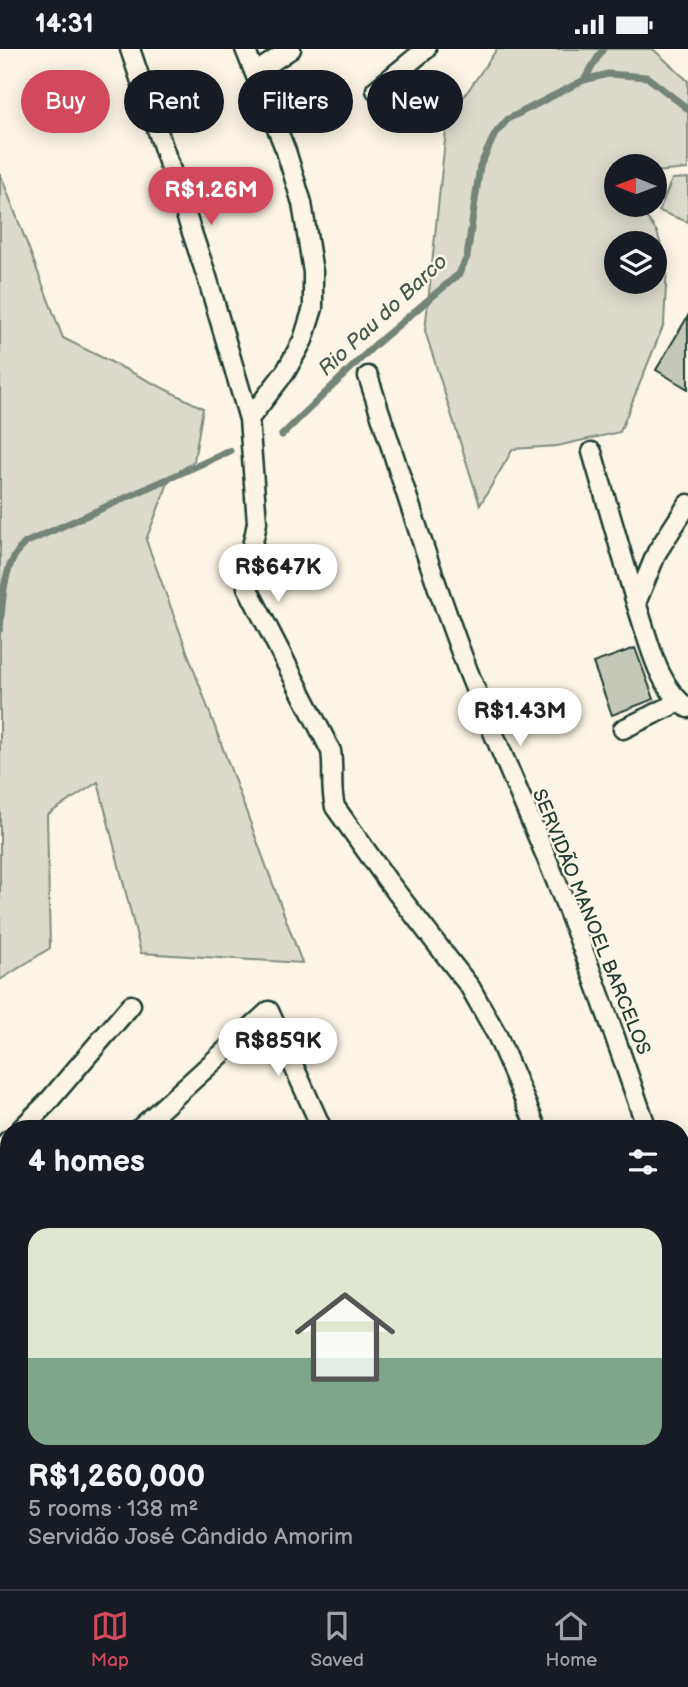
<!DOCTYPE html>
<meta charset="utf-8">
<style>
body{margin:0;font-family:"Balsamiq Sans",sans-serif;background:#20242c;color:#f1f3f6;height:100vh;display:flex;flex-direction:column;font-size:26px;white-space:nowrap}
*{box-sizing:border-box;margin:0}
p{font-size:23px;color:#9ea1a6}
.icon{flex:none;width:38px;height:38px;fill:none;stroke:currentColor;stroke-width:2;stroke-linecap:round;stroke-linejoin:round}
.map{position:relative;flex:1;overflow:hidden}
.panel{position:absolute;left:0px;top:1071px;width:690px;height:469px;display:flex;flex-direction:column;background:#171b24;border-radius:28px 28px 0 0;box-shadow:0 4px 18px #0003}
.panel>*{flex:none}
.hud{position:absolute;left:21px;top:21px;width:648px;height:63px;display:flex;gap:14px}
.needle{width:46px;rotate:271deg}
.controls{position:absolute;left:604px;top:105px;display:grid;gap:14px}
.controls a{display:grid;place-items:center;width:63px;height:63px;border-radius:50%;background:#171b24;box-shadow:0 4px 18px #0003;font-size:35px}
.price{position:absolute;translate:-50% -60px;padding:0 16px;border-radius:24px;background:#fff;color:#222;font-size:23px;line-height:46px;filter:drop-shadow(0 2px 4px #0008)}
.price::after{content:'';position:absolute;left:50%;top:42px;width:21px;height:16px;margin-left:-10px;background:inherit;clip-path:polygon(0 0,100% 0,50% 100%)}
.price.selected{background:#d1495b;color:#fff}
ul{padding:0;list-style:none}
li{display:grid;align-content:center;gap:14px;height:371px;padding:0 28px}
li span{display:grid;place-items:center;height:217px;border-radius:21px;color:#555}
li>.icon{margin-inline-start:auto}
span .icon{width:126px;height:126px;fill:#fffc;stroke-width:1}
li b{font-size:30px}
h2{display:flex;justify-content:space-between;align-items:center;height:84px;padding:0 28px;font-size:30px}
.chip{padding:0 24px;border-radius:32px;background:#171b24;box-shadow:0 4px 18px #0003;font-size:24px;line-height:63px}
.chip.selected{background:#d1495b;color:#fff}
.status{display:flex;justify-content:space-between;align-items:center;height:49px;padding:0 35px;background:#171b24;direction:ltr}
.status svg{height:19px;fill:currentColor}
.dock{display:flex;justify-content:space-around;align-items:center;height:98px;border-top:2px solid #363941;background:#171b24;font-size:19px;color:#9ea1a6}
.dock a{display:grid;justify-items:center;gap:4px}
.dock .selected{color:#d1495b}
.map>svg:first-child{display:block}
.built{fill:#ece7d8}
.green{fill:#dcdacc;stroke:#7e8c80;stroke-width:2;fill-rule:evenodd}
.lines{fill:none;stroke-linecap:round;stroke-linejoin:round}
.stream{stroke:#758479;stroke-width:7}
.building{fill:#c5c7b9;stroke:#1f3d34;stroke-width:2}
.street-casing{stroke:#1f3d34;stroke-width:23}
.path{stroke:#1f3d34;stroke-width:4.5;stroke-dasharray:5 5;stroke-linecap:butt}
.street{stroke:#fcf5e5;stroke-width:18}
.labels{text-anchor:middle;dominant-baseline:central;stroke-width:5;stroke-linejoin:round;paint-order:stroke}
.street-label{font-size:19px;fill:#1f3d34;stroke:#fcf5e5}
.water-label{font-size:21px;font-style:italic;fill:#435a51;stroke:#fcf5e5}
</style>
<div class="status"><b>14:31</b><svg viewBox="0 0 49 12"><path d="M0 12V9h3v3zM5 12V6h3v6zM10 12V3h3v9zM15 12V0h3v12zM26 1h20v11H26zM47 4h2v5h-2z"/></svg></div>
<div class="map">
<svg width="688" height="1540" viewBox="0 0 688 1540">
<rect width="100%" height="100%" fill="#fcf5e5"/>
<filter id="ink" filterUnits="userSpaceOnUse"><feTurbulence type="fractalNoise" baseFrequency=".0143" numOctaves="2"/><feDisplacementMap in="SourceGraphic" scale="14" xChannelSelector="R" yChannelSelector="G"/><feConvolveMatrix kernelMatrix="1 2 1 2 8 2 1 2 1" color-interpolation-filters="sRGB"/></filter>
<g filter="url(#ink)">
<path class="built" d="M 90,1531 L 352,1531 L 356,1540 L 82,1540 Z"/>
<path class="green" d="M 497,0 L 653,0 L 688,32 L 688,120 L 655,123 L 654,117 L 616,117 L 616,156 L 641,156 L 640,159 L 657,183 L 667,217 L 664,275 L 620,383 L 557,397 L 513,400 L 480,456 L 425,282 L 447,72 ZM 654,194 L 654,233 L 616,233 L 616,194 Z
M 0,124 L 63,289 L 203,359 L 194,412 L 170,429 L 146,491 L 302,914 L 141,904 L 98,733 L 47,766 L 50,899 L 0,931 Z
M 688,129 L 688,173 L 659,162 L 672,130 Z
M 0,1498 L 9,1514 L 9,1531 L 18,1531 L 23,1540 L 0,1540 Z
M 94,1531 L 205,1531 L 196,1540 L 86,1540 Z"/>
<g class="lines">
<path class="stream" d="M 584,31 L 603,0
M 282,386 L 376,295 L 459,225 L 467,208 L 480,117 L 495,85 L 508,70 L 584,31 L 608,25 L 647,28 L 688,60
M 0,580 C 3,551 2,515 25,494 L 230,402"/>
</g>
<path class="building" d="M 688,267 L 688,340 L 656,321 Z
M 635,599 L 654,650 L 612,666 L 593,614 Z
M 245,1531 L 306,1531 L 305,1540 L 244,1540 Z"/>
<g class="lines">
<g class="street-casing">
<path id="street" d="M 130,0 L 207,228 L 249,370
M 245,0 L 286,102 L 302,154 L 313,223 L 313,259 L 303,291 L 286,322 L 249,370 L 257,473 C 254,497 244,514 247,538 L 331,702 C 334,721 330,740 335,758 L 387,831 L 470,938 L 497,986 L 537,1080
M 255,24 L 291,0
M 376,41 L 426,0
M 368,327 C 400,425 431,525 468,622 C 495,691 526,758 554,827 C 588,910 618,995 647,1080
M 592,403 L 636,554
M 688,455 L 657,503 L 636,554 C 649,590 656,637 688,659
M 623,680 L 679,653
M 21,1080 L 47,1054 L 131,956
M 139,1080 L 269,962 L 322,1080
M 0,1104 L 3,1097 L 9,1091
M 0,1112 L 9,1127
M 681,1163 L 688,1180
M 0,1205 L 9,1198
M 0,1338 L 9,1370
M 673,1531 L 676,1540
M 67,1538 L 74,1531"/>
</g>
<path class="path" d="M 546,1531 L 549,1540"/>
<use href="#street" class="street"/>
</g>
</g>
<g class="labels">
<g class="street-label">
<text transform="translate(591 873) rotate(68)">SERVIDÃO MANOEL BARCELOS</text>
</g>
<g class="water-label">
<text transform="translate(383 266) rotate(-43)">Rio Pau do Barco</text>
</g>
</g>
</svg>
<div class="controls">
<a><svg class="needle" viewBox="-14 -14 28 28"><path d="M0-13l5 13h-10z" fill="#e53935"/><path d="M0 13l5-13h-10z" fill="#9ea1a6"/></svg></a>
<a><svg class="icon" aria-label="layers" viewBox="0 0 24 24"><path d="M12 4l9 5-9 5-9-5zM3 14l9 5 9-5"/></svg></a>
</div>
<b class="price selected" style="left:211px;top:178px">R$1.26M</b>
<b class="price" style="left:278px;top:555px">R$647K</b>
<b class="price" style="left:520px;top:699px">R$1.43M</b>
<b class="price" style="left:278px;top:1029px">R$859K</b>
<div class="hud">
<a class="chip selected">Buy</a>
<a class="chip">Rent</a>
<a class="chip">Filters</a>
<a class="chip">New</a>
</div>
<section class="panel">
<h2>4 homes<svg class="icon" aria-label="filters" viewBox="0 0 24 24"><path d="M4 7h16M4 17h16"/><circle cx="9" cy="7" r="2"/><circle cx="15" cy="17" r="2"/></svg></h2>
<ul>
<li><span style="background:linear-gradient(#dfe7d0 60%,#7fa58c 0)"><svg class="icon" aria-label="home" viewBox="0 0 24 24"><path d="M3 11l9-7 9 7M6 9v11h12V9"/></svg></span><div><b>R$1,260,000</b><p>5 rooms · 138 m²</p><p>Servidão José Cândido Amorim</p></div></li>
</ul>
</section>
</div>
<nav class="dock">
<a class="selected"><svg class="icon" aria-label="map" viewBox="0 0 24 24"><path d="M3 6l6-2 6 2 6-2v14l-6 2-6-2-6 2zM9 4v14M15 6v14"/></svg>Map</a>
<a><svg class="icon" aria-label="saved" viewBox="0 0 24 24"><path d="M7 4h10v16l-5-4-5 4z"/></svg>Saved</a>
<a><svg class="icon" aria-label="home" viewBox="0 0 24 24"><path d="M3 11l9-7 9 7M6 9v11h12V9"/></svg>Home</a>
</nav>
